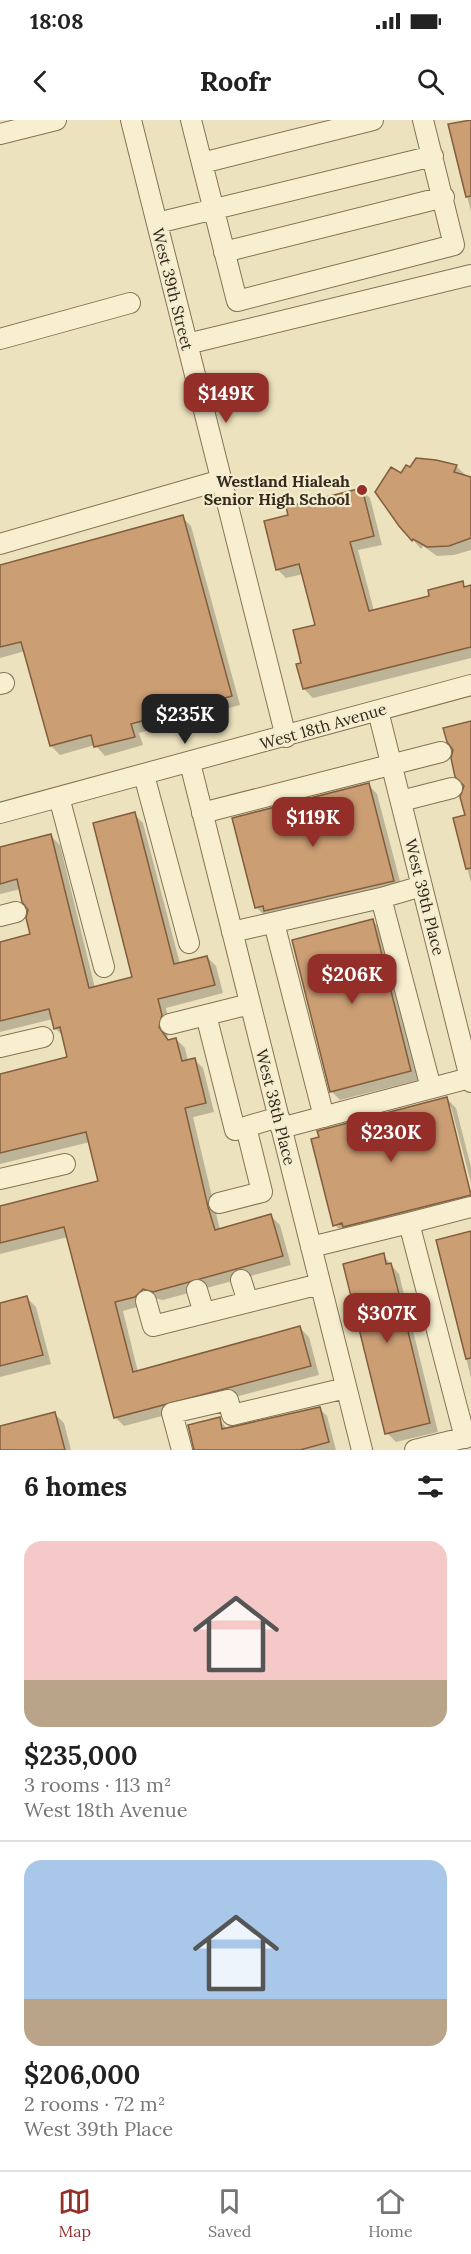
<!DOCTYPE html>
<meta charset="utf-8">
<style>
body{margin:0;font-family:Lora,serif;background:#f2f2f2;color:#222;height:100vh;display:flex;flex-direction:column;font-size:22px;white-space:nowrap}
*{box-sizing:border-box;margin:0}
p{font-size:20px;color:#767676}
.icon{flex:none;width:33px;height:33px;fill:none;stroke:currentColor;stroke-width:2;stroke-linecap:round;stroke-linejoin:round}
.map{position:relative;height:1330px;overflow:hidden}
.side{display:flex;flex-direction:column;background:#fff;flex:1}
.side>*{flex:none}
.price{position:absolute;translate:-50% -51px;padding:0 14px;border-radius:12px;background:#932f28;color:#fff;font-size:20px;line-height:39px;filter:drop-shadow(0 2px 3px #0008)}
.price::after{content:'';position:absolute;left:50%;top:36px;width:18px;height:14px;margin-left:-9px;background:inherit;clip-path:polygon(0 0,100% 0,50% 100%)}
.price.on{background:#222;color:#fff}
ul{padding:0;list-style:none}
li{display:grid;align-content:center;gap:12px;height:318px;padding:0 24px}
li+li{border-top:2px solid #e0e0e0}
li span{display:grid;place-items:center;height:186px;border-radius:18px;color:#555}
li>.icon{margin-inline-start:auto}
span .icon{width:108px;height:108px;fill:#fffc;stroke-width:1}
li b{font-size:26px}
h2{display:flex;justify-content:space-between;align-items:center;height:72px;padding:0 24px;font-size:26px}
.status{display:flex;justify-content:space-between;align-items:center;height:42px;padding:0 30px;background:#fff;direction:ltr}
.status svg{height:16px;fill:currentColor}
header{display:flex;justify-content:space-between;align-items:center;height:78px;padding:0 24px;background:#fff;font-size:27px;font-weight:800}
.tab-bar{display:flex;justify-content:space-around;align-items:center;height:84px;border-top:2px solid #e0e0e0;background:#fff;font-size:16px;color:#767676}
.tab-bar a{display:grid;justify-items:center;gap:3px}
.tab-bar .on{color:#932f28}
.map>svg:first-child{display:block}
.shadow{fill:#0003}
.building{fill:#cb9e74;stroke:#835e3d;stroke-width:1.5}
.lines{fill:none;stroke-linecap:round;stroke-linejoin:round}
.minor-casing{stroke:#857357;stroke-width:22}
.minor{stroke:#f8efd1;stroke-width:20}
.poi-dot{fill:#932f28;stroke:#f4ecce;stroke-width:2}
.labels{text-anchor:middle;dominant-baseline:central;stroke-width:4.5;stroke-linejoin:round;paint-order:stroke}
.street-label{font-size:16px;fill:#34291c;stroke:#f4ecce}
.poi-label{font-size:16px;font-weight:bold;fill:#34291c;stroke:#f4ecce;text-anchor:end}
</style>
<div class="status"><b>18:08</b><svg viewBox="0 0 49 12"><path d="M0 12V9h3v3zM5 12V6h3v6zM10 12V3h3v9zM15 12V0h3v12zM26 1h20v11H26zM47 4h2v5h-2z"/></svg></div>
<header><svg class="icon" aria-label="back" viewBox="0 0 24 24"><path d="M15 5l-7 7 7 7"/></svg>Roofr<svg class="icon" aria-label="search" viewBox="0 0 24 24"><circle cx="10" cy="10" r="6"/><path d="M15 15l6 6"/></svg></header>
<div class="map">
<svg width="471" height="1330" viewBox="0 0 471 1330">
<rect width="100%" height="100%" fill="#ede2be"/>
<path class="shadow" d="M 471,0 L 471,92 L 450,5 Z
M 456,346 L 471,360 L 471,430 L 454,435 L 437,436 L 423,426 L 421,429 L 413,420 L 377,372 L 411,350 Z
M 361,369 L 370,378 L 382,425 L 358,430 L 374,491 L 431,477 L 462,463 L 467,468 L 471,467 L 471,538 L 313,578 L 304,569 L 303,544 L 316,506 L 303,454 L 286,458 L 277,449 L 290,396 Z
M 182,397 L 191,406 L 240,585 L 139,613 L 143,625 L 105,636 L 95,625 L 60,635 L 51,626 L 25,531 L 0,538 L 0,448 Z
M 471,603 L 471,763 L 455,699 L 467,696 L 465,665 Z
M 368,664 L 377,674 L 402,769 L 265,796 L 256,787 Z
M 134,694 L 143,703 L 180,844 L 207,837 L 216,846 L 223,873 L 166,888 L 170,905 L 167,918 L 169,921 L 176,919 L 185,928 L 188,941 L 194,939 L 203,948 L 214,992 L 193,997 L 220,1110 L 271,1096 L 280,1105 L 291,1145 L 163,1180 L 153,1178 L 144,1185 L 123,1191 L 138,1252 L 300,1208 L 309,1217 L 319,1255 L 124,1306 L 115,1297 L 68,1117 L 0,1134 L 0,1088 L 100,1063 L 90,1022 L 0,1044 L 0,955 L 69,938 L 64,917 L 55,908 L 53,899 L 0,912 L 0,823 L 32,815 L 29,789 L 21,769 L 0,774 L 0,728 L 51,716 L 60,725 L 95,868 L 134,858 Z
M 373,801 L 382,810 L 419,960 L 340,980 L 331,971 Z
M 447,979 L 456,988 L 471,1047 L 471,1063 L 451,987 L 448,987 L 471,1075 L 471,1087 L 344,1114 L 335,1105 Z
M 471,1113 L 471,1258 L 438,1121 Z
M 383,1135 L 399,1154 L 438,1312 L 396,1322 L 387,1313 Z
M 27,1178 L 36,1187 L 51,1244 L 0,1257 L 0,1185 Z
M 319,1288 L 327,1296 L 336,1330 L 195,1330 L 219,1299 L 227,1309 Z
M 55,1294 L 64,1303 L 71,1330 L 0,1330 L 0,1308 Z"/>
<path class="building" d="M 471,0 L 471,76 L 466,77 L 448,4 Z
M 416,338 L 436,340 L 457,345 L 454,352 L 471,357 L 471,418 L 449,426 L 427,427 L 413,419 L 412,421 L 399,406 L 375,372 L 391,347 L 401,353 L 406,345 L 410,347 Z
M 362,368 L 374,416 L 350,422 L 369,491 L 429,476 L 428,470 L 463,461 L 464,467 L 471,465 L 471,527 L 303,569 L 296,544 L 301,543 L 293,510 L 315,505 L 299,444 L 276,450 L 264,401 L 288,395 L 286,387 Z
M 183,395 L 232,576 L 131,604 L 135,617 L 94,627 L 91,615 L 50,626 L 21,522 L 0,527 L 0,445 Z
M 471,601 L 471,748 L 466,749 L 453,698 L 465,695 L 460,677 L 464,666 L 455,657 L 451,638 L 453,630 L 447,622 L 443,608 Z
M 369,663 L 394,761 L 264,791 L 263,786 L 255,788 L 232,698 Z
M 135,692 L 174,844 L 207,836 L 215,865 L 158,879 L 162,895 L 159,907 L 168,920 L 176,918 L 182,941 L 195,938 L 206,983 L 185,988 L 208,1087 L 215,1110 L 271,1094 L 283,1136 L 153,1172 L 143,1169 L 135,1177 L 115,1182 L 133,1252 L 300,1206 L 311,1246 L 114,1298 L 64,1107 L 0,1123 L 0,1086 L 98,1061 L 86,1012 L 0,1033 L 0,954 L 67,937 L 60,907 L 54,909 L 49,889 L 0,901 L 0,822 L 30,814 L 26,798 L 28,790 L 22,782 L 17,759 L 0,764 L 0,727 L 51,714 L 89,868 L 132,857 L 93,703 Z
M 373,799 L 411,951 L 330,972 L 292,820 Z
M 447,977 L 471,1075 L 343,1107 L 342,1103 L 333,1106 L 311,1019 L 319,1017 L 317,1011 Z
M 471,1111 L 471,1238 L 466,1239 L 436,1120 Z
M 384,1133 L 386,1144 L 391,1143 L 400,1178 L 430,1303 L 385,1314 L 343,1144 Z
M 27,1176 L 43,1235 L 0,1246 L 0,1183 Z
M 320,1287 L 329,1322 L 300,1330 L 194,1330 L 188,1305 L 220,1297 L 222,1309 Z
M 55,1292 L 65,1330 L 0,1330 L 0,1306 Z"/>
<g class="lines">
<g class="minor-casing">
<path id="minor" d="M 131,0 L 286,617
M 191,0 L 237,181 L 454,125 L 423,0
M 0,14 L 56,0
M 202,43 L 373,0
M 157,103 L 433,36
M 224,132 L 444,77
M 0,219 L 130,183
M 187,224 L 471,155
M 0,424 L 221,360
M 0,564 L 4,563
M 378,591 L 471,962
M 190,643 L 362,1330
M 144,655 L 189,823
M 59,677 L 104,847
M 401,681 L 452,668
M 0,693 L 471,565
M 202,693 L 441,632
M 422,766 L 381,778 L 431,968
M 0,796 L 16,792
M 274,803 L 324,997
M 232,812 L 381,778
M 206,895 L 235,1010 L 279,997
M 170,904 L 250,884
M 0,927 L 43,917
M 281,1008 L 470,958
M 0,1059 L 65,1044
M 219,1083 L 262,1072 L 246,1007
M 409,1103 L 471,1087
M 311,1127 L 409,1103 L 465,1318
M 241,1160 L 248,1182
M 197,1170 L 204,1193
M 146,1181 L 153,1206 L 320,1164
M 182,1330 L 172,1293 L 228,1280 L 232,1295 L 346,1268
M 415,1330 L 471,1316"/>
</g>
<use href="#minor" class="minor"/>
</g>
<circle class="poi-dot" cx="362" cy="370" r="6"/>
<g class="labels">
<g class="street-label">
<text transform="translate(173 169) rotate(76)">West 39th Street</text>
<text transform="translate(323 606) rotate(-16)">West 18th Avenue</text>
<text transform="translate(425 777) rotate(76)">West 39th Place</text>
<text transform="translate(276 987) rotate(76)">West 38th Place</text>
</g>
<g class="poi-label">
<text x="350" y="361">Westland Hialeah<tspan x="350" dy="18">Senior High School</tspan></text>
</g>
</g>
</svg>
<b class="price" style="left:226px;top:304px">$149K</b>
<b class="price on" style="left:185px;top:625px">$235K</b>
<b class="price" style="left:313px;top:728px">$119K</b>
<b class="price" style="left:352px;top:885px">$206K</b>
<b class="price" style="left:391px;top:1043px">$230K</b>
<b class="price" style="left:387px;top:1224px">$307K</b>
</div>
<section class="side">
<h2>6 homes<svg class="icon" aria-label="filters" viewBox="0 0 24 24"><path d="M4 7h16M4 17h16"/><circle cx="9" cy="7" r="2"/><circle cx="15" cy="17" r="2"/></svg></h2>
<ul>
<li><span style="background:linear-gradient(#f6c9c9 75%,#b9a48a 0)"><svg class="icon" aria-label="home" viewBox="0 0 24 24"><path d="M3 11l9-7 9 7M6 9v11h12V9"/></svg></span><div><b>$235,000</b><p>3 rooms · 113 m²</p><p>West 18th Avenue</p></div></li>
<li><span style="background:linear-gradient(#a9c7e8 75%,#b9a48a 0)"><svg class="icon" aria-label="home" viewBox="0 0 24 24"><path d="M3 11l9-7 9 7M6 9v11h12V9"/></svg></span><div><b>$206,000</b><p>2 rooms · 72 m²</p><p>West 39th Place</p></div></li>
</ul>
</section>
<nav class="tab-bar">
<a class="on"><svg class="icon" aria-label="map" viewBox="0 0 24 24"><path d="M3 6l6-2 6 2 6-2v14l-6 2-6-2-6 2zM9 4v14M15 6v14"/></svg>Map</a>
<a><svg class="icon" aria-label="saved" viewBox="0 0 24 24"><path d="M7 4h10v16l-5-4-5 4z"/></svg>Saved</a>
<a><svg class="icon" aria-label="home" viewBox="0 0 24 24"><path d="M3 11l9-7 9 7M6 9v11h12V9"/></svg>Home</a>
</nav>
